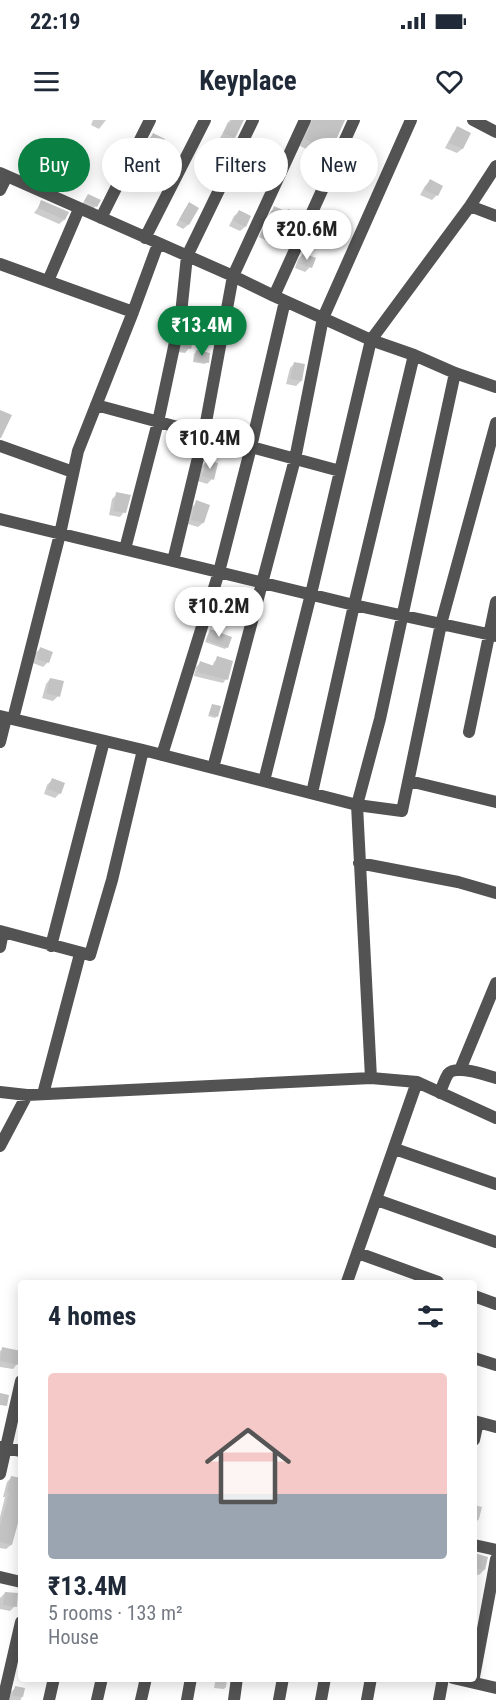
<!DOCTYPE html>
<meta charset="utf-8">
<style>
body{margin:0;font-family:"Roboto Condensed",sans-serif;background:#f6f6f7;color:#1f2937;height:100vh;display:flex;flex-direction:column;font-size:22px;white-space:nowrap}
*{box-sizing:border-box;margin:0}
p{font-size:20px;color:#747a83}
.icon{flex:none;width:33px;height:33px;fill:none;stroke:currentColor;stroke-width:2;stroke-linecap:round;stroke-linejoin:round}
.map{position:relative;flex:1;overflow:hidden}
.sheet{position:absolute;left:18px;top:1160px;width:459px;height:402px;display:flex;flex-direction:column;background:#fff;border-radius:6px;box-shadow:0 3px 15px #0003}
.sheet>*{flex:none}
.banner{position:absolute;left:18px;top:18px;width:460px;height:54px;display:flex;gap:12px}
.price{position:absolute;translate:-50% -51px;padding:0 14px;border-radius:21px;background:#fff;color:#222;font-size:20px;line-height:39px;filter:drop-shadow(0 2px 3px #0008)}
.price::after{content:'';position:absolute;left:50%;top:36px;width:18px;height:14px;margin-left:-9px;background:inherit;clip-path:polygon(0 0,100% 0,50% 100%)}
.price.on{background:#0b8043;color:#fff}
ul{padding:0;list-style:none}
li{display:grid;align-content:center;gap:12px;height:318px;padding:0 30px}
li+li{border-top:2px solid #e0e1e3}
li span{display:grid;place-items:center;height:186px;border-radius:6px;color:#555}
li>.icon{margin-inline-start:auto}
span .icon{width:108px;height:108px;fill:#fffc;stroke-width:1}
li b{font-size:26px}
h2{display:flex;justify-content:space-between;align-items:center;height:72px;padding:0 30px;font-size:26px}
.tag{padding:0 21px;border-radius:27px;background:#fff;box-shadow:0 3px 15px #0003;font-size:21px;line-height:54px}
.tag.on{background:#0b8043;color:#fff}
.status{display:flex;justify-content:space-between;align-items:center;height:42px;padding:0 30px;background:#fff;direction:ltr}
.status svg{height:16px;fill:currentColor}
header{display:flex;justify-content:space-between;align-items:center;height:78px;padding:0 30px;background:#fff;font-size:27px;font-weight:700}
.map>svg:first-child{display:block}
.shadow{fill:#0003}
.building{fill:#c3c3c3}
.lines{fill:none;stroke-linecap:round;stroke-linejoin:round}
.minor{stroke:#535353;stroke-width:12}
.tertiary{stroke:#535353;stroke-width:12}
</style>
<div class="status"><b>22:19</b><svg viewBox="0 0 49 12"><path d="M0 12V9h3v3zM5 12V6h3v6zM10 12V3h3v9zM15 12V0h3v12zM26 1h20v11H26zM47 4h2v5h-2z"/></svg></div>
<header><svg class="icon" aria-label="menu" viewBox="0 0 24 24"><path d="M4 6h16M4 12h16M4 18h16"/></svg>Keyplace<svg class="icon" aria-label="heart" viewBox="0 0 24 24"><path d="M12 20l-8-8c-3-5 5-10 8-4 3-6 11-1 8 4z"/></svg></header>
<div class="map">
<svg width="496" height="1580" viewBox="0 0 496 1580">
<rect width="100%" height="100%" fill="#fff"/>
<path class="shadow" d="M 93,0 L 106,0 L 99,9 L 91,5 Z
M 230,0 L 242,0 L 234,18 L 229,22 L 220,18 Z
M 311,0 L 344,0 L 330,30 L 323,37 L 300,26 Z
M 458,8 L 469,14 L 462,29 L 457,33 L 445,28 L 453,13 Z
M 153,15 L 158,30 L 153,35 L 143,30 L 148,19 Z
M 162,32 L 163,61 L 159,65 L 145,57 L 158,36 Z
M 430,61 L 441,66 L 436,76 L 432,80 L 420,75 L 425,66 Z
M 88,75 L 96,86 L 91,91 L 81,86 Z
M 42,82 L 67,93 L 64,100 L 59,104 L 34,93 Z
M 189,84 L 197,88 L 188,105 L 183,109 L 176,105 L 185,89 Z
M 275,88 L 286,93 L 297,94 L 283,123 L 279,127 L 259,117 L 271,91 Z
M 239,92 L 245,107 L 240,111 L 229,106 L 234,96 Z
M 303,134 L 314,139 L 310,147 L 305,152 L 295,148 L 298,139 Z
M 186,213 L 189,228 L 185,233 L 178,232 L 181,217 Z
M 196,232 L 207,242 L 205,244 L 193,242 L 194,234 Z
M 294,244 L 301,261 L 296,266 L 286,264 L 290,248 Z
M 206,342 L 212,359 L 207,364 L 198,361 L 202,346 Z
M 117,374 L 124,392 L 120,397 L 109,395 L 112,379 Z
M 197,382 L 203,403 L 198,407 L 188,404 L 192,387 Z
M 210,511 L 227,527 L 225,529 L 205,522 Z
M 40,529 L 48,542 L 43,547 L 33,543 L 35,533 Z
M 218,538 L 226,559 L 223,563 L 194,556 L 196,547 L 200,543 L 212,547 L 214,542 Z
M 50,559 L 58,576 L 53,581 L 42,578 L 46,564 Z
M 212,585 L 217,596 L 215,598 L 208,596 Z
M 52,660 L 60,673 L 55,678 L 44,674 L 47,665 Z
M 3,1229 L 17,1244 L 13,1249 L 0,1247 L 0,1231 Z
M 11,1358 L 21,1360 L 21,1384 L 11,1425 L 6,1429 L 0,1428 L 0,1397 L 5,1377 L 3,1377 L 7,1362 Z
M 474,1385 L 482,1387 L 479,1399 L 475,1403 L 474,1408 Z
M 474,1436 L 484,1450 L 479,1455 L 474,1454 Z
M 5,1473 L 15,1486 L 10,1491 L 0,1489 L 0,1478 Z
M 216,1558 L 227,1559 L 226,1567 L 224,1569 L 214,1568 Z
M 15,1568 L 23,1569 L 21,1580 L 9,1580 L 11,1572 Z"/>
<path class="building" d="M 232,0 L 244,0 L 235,18 L 223,13 L 228,2 L 230,3 Z
M 313,0 L 345,0 L 331,31 L 305,19 Z
M 457,6 L 471,13 L 463,29 L 449,23 Z
M 153,13 L 165,19 L 159,31 L 147,25 Z
M 162,30 L 176,38 L 164,62 L 149,52 Z
M 430,59 L 443,66 L 438,76 L 424,70 Z
M 88,74 L 101,80 L 97,87 L 84,81 Z
M 41,80 L 69,92 L 65,100 L 38,88 Z
M 189,82 L 199,88 L 189,105 L 179,100 Z
M 274,86 L 287,92 L 288,89 L 299,93 L 284,124 L 262,114 Z
M 239,90 L 251,96 L 246,107 L 233,101 Z
M 303,133 L 316,138 L 312,148 L 298,143 Z
M 186,211 L 195,213 L 191,229 L 182,227 Z
M 196,230 L 210,233 L 209,243 L 194,241 Z
M 294,242 L 305,244 L 302,261 L 290,259 Z
M 0,290 L 12,295 L 1,318 L 0,318 Z
M 206,340 L 218,343 L 214,360 L 202,356 Z
M 116,372 L 131,375 L 126,393 L 113,391 Z
M 196,380 L 210,385 L 204,403 L 191,400 Z
M 210,509 L 232,517 L 228,528 L 206,520 Z
M 40,527 L 53,532 L 49,543 L 37,539 Z
M 217,536 L 233,541 L 228,560 L 197,552 L 200,541 L 214,546 Z
M 50,558 L 64,561 L 60,577 L 46,573 Z
M 212,584 L 221,586 L 218,597 L 209,594 Z
M 52,658 L 65,663 L 61,674 L 48,669 Z
M 2,1227 L 21,1231 L 19,1245 L 0,1241 Z
M 0,1273 L 9,1275 L 7,1286 L 0,1285 Z
M 11,1356 L 21,1358 L 21,1392 L 12,1425 L 0,1422 L 0,1406 L 9,1373 L 7,1372 Z
M 474,1433 L 488,1437 L 485,1450 L 474,1448 Z
M 5,1472 L 18,1473 L 17,1487 L 3,1485 Z
M 15,1566 L 25,1568 L 23,1577 L 12,1576 Z"/>
<g class="lines">
<path class="minor" d="M 473,0 L 496,12
M 0,53 L 233,156 L 274,176 L 371,220 L 414,235 L 455,253 L 496,267
M 0,70 L 7,56
M 470,86 L 496,96
M 101,98 L 150,0
M 145,118 L 205,0
M 0,144 L 133,192 L 78,331 L 60,414 L 13,599
M 48,161 L 79,89
M 274,176 L 354,0
M 133,192 L 158,124
M 455,253 L 380,599 L 357,685 L 402,691 L 441,504 L 496,303
M 96,285 L 340,351
M 0,326 L 73,352
M 0,399 L 354,485 L 496,516
M 125,429 L 158,302 L 181,194 L 187,136 L 253,0
M 173,441 L 204,313 L 233,156 L 305,0
M 0,596 L 143,630 L 357,685 L 371,958 L 27,975 L 0,972
M 469,612 L 496,482
M 0,622 L 6,598
M 162,635 L 219,452 L 251,327 L 285,181
M 213,648 L 295,339 L 323,198 L 411,0
M 264,661 L 311,474 L 371,220 L 470,86 L 496,46
M 409,661 L 496,682
M 312,673 L 354,485 L 414,235
M 359,743 L 458,762 L 496,773
M 0,811 L 90,835 L 112,760 L 143,630
M 51,826 L 104,621
M 0,827 L 3,812
M 460,950 L 496,863
M 371,958 L 417,962 L 496,998
M 440,973 C 442,967 445,959 448,954 C 456,944 485,955 496,958
M 43,974 L 80,834
M 0,1026 L 27,975
M 395,1029 L 496,1064
M 377,1080 L 496,1122
M 358,1133 L 438,1162
M 347,1162 L 417,962
M 474,1176 L 496,1184
M 474,1238 L 496,1245
M 474,1301 L 496,1307
M 474,1320 L 478,1302
M 0,1327 L 21,1331
M 0,1354 L 21,1261
M 474,1425 L 496,1430
M 474,1557 L 496,1439
M 3,1580 L 21,1502
M 49,1580 L 54,1558
M 97,1580 L 102,1558
M 141,1580 L 146,1558
M 187,1580 L 191,1558
M 234,1580 L 237,1558
M 279,1580 L 283,1558
M 321,1580 L 325,1558
M 367,1580 L 371,1558
M 439,1580 L 443,1558"/>
<path class="tertiary" d="M 0,1457 L 21,1462
M 453,1558 L 496,1568"/>
</g>
</svg>
<b class="price" style="left:307px;top:141px">₹20.6M</b>
<b class="price on" style="left:202px;top:237px">₹13.4M</b>
<b class="price" style="left:210px;top:350px">₹10.4M</b>
<b class="price" style="left:219px;top:518px">₹10.2M</b>
<div class="banner">
<a class="tag on">Buy</a>
<a class="tag">Rent</a>
<a class="tag">Filters</a>
<a class="tag">New</a>
</div>
<section class="sheet">
<h2>4 homes<svg class="icon" aria-label="filters" viewBox="0 0 24 24"><path d="M4 7h16M4 17h16"/><circle cx="9" cy="7" r="2"/><circle cx="15" cy="17" r="2"/></svg></h2>
<ul>
<li><span style="background:linear-gradient(#f6c9c9 65%,#9aa5b1 0)"><svg class="icon" aria-label="home" viewBox="0 0 24 24"><path d="M3 11l9-7 9 7M6 9v11h12V9"/></svg></span><div><b>₹13.4M</b><p>5 rooms · 133 m²</p><p>House</p></div></li>
</ul>
</section>
</div>
